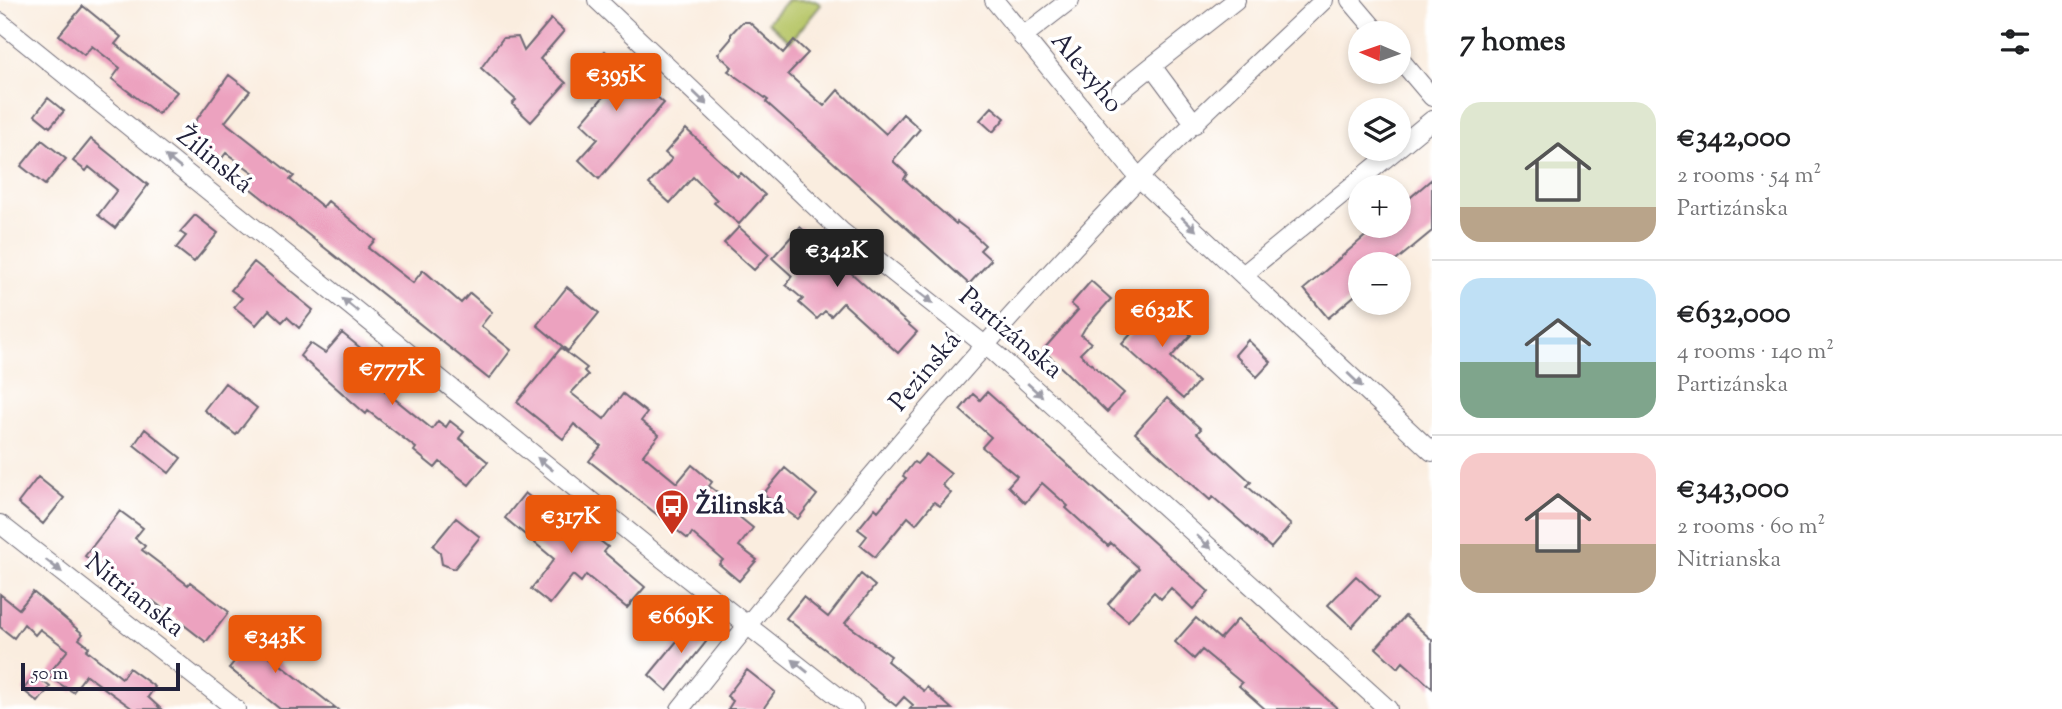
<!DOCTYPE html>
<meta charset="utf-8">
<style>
body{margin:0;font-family:"Sorts Mill Goudy",serif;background:#f2f2f2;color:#202124;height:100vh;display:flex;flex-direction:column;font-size:26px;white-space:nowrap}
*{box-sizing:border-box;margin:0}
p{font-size:23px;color:#757577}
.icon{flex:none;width:38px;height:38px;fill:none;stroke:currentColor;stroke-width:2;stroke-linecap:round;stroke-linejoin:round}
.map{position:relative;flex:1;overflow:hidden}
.details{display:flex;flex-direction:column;background:#fff;width:630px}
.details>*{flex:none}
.needle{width:46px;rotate:272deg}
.buttons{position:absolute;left:1348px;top:21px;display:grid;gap:14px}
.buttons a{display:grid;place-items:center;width:63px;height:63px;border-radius:50%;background:#fff;box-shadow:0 4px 10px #0003;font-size:35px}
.scale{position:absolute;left:21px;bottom:18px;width:159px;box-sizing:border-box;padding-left:7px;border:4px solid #22223b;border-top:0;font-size:19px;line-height:24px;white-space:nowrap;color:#22223b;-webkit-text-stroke:5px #fff;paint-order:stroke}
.price{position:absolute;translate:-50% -60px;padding:0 16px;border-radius:7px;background:#ea580c;color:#fff;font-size:23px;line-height:46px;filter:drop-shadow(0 2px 4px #0008)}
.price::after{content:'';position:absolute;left:50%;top:42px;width:21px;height:16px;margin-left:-10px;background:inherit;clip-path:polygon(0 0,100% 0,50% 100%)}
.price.current{background:#222;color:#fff}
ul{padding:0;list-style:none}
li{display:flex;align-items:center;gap:21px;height:175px;padding:0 28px}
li+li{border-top:2px solid #e0e0e0}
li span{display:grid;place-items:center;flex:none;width:196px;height:140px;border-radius:21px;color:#555}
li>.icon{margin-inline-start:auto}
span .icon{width:84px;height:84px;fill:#fffc;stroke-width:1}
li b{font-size:30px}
h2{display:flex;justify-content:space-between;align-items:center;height:84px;padding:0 28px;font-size:30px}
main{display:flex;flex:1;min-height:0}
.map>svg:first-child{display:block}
.green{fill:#b7c668;stroke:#6c7452;stroke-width:2}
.building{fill:#eca2bf}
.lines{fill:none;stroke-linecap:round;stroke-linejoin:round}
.street-casing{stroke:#6e6974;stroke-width:20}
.street{stroke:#fff;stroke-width:18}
.oneway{fill:#9c9ca7}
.labels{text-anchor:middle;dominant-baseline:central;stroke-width:7;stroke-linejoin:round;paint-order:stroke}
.street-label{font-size:26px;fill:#22223b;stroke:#fff}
.poi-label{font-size:26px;font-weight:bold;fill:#22223b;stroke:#fff;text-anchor:start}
</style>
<main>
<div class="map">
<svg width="1432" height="709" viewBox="0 0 1432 709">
<rect width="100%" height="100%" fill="#fff"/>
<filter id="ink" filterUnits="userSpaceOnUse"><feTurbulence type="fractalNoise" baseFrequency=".0143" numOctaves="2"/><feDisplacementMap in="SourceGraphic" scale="14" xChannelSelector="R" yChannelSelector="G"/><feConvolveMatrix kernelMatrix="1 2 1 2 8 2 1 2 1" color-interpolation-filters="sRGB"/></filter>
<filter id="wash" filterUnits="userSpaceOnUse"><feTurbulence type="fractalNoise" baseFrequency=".00686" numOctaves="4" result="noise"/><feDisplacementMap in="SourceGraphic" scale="28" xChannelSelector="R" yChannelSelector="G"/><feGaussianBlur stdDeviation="1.57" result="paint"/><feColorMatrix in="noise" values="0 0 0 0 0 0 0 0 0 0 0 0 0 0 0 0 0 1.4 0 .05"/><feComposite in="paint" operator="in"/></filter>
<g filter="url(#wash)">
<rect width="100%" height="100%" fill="#faeddf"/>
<path class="green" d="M 787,0 L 815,0 L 821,5 L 790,42 L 768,22 Z"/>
<g id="blocks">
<path class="building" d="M 83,6 L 121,37 L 115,44 L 177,92 L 158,114 L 112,79 L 120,68 L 92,46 L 84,55 L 59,35 Z
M 551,19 L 564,31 L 540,59 L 566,83 L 531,122 L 512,104 L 516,100 L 481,68 L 503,38 L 518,37 L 524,51 Z
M 742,22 L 749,22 L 783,53 L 794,40 L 808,53 L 788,74 L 824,106 L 838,90 L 886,134 L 903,114 L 920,129 L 894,159 L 894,162 L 907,174 L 904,179 L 956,224 L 957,222 L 972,233 L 985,245 L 980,250 L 991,260 L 969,284 L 766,102 L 768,100 L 728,71 L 732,67 L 718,54 L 731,39 L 731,34 Z
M 605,51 L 664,103 L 599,179 L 579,160 L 598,139 L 581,123 L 605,95 L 583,76 Z
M 229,75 L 250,91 L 225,122 L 294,176 L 290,180 L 323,207 L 328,201 L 375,240 L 368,248 L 413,283 L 423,270 L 461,303 L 470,293 L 492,312 L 481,326 L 511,350 L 489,379 L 246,185 L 255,174 L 226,153 L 219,162 L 189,139 L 196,129 L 192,126 Z
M 48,98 L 64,111 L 50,127 L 35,115 Z
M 992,107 L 1005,118 L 993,132 L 980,120 Z
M 686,129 L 738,177 L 741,173 L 765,195 L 739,224 L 714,203 L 717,200 L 693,177 L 670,203 L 649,184 L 672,159 L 665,153 Z
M 91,139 L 148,185 L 115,228 L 98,215 L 117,190 L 89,167 L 86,171 L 73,161 Z
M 42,140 L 66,159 L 45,185 L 21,166 Z
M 1432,179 L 1432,231 L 1392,264 L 1360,264 L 1360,291 L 1328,318 L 1304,289 L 1377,226 L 1398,226 L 1398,208 Z
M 195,215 L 218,233 L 194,262 L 176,248 L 186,236 L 180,232 Z
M 739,227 L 769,254 L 754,270 L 724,243 Z
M 800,227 L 917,332 L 898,353 L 843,303 L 831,316 L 825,311 L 817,319 L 799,303 L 803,299 L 786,285 L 792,276 L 772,258 Z
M 254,262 L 313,310 L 299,328 L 287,317 L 282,322 L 269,310 L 256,325 L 234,307 L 242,298 L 231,290 Z
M 1091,281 L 1111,299 L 1085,328 L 1081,335 L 1091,343 L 1080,354 L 1124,393 L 1107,412 L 1043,350 L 1078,310 L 1071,304 Z
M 567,287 L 599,313 L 568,351 L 537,325 Z
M 1158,304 L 1191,335 L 1171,357 L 1198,382 L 1183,399 L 1122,344 Z
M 342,333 L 396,377 L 385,391 L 432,429 L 438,421 L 446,427 L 450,421 L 464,432 L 459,438 L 488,462 L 469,485 L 440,462 L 435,468 L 414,451 L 416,448 L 368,411 L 366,414 L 300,356 L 310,343 L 325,353 Z
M 1248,340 L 1271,362 L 1257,377 L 1235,355 Z
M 561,348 L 587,368 L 584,371 L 588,375 L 571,393 L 604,419 L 623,394 L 647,413 L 641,421 L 659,435 L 643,455 L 677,483 L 692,465 L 712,482 L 709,486 L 742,510 L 737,515 L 753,528 L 739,546 L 757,560 L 739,581 L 719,564 L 723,560 L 692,533 L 688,539 L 589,461 L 601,446 L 574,424 L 563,439 L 517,402 Z
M 225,383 L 257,408 L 236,435 L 204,410 Z
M 987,392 L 1209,592 L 1193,609 L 1171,588 L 1161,599 L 1154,592 L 1128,621 L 1108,604 L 1139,568 L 1111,543 L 1108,546 L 1066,508 L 1068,506 L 1042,483 L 1025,503 L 1008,486 L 1017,476 L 982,447 L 991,437 L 960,410 L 973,394 L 980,400 Z
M 1167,398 L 1201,429 L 1197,433 L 1251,482 L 1247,486 L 1291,525 L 1271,548 L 1213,497 L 1210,500 L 1135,433 Z
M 145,429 L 181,458 L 169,473 L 134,445 Z
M 926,454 L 951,474 L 942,485 L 951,493 L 940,506 L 934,502 L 916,524 L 908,517 L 875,557 L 860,545 L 867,536 L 858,529 L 875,508 L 878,511 L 906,478 L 903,476 L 914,462 L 917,464 Z
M 785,468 L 817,495 L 798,519 L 763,494 Z
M 38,477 L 64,498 L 43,524 L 18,503 Z
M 525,493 L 571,530 L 577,523 L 608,547 L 604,552 L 645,587 L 627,608 L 586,575 L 581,582 L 573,575 L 550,604 L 531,589 L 554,559 L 505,518 Z
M 120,511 L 143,528 L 135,538 L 145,546 L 142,550 L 188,585 L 190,582 L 229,612 L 206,642 L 153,601 L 150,606 L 85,556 Z
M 456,518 L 480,537 L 454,569 L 442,564 L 440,552 L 433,546 Z
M 861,574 L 875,586 L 845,623 L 891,656 L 887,661 L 924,691 L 927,687 L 952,709 L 910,709 L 913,705 L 904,697 L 896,706 L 786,618 L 803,597 L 828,617 Z
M 1356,576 L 1379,597 L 1352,627 L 1328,605 Z
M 33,592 L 83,634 L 79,639 L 89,647 L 86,650 L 122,678 L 129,668 L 155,687 L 148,697 L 161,709 L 133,709 L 86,675 L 73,692 L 47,676 L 68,650 L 40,629 L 35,635 L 24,624 L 14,638 L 0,627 L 0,594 L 19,609 Z
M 1405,616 L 1432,640 L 1432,688 L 1403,662 L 1398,668 L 1376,648 Z
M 696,618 L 713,633 L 667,691 L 649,675 Z
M 1196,618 L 1220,639 L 1238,619 L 1338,709 L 1265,709 L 1239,686 L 1242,683 L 1202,650 L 1194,659 L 1175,642 Z
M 268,620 L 283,632 L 267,654 L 337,709 L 280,709 L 229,668 Z
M 747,670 L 775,692 L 763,709 L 728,709 L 733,701 L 727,696 Z
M 35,675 L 50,687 L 38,702 L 23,690 Z"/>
</g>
</g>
<g filter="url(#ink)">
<use href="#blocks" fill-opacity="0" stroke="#6e6974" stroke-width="2"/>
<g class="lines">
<g class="street-casing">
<path id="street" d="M 597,0 L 841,231 L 996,354 L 1388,709
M 994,0 L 1139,178 L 1432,452
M 1350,0 L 1378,33
M 0,22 L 654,552 L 854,709
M 1022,37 L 1070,0
M 1398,57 L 1432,97
M 1120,92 L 1152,66
M 1195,124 L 1152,66 L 1236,0
M 1398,148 L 1432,120
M 1243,275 L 1397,149
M 0,524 L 236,709
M 680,709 C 825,527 976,349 1137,180 C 1196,118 1262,60 1324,0"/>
</g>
<use href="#street" class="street"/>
</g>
<defs><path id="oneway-solid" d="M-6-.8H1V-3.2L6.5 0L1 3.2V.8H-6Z" transform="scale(1.75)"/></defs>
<g class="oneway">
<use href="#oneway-solid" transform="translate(700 98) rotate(44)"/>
<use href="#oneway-solid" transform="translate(173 162) rotate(-141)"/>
<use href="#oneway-solid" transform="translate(1189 224) rotate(43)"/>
<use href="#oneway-solid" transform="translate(925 297) rotate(38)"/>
<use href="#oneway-solid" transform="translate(350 305) rotate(-141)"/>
<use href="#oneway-solid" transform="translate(1355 380) rotate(43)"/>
<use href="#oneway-solid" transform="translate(1035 390) rotate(42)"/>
<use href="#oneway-solid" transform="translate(545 464) rotate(-141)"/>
<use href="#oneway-solid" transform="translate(1204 542) rotate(42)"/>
<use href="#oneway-solid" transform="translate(54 566) rotate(38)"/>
<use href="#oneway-solid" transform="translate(800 666) rotate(-141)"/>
</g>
</g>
<defs>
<g id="bus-pin" transform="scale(1.75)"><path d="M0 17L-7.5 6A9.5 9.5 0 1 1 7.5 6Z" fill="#c8321e" stroke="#fff"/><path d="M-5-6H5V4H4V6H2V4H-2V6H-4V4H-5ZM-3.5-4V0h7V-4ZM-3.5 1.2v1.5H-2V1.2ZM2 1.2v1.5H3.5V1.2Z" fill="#fff"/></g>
</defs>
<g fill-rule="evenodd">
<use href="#bus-pin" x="672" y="506"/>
</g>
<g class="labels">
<g class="street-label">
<text transform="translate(1086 73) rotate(50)">Alexyho</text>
<text transform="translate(214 161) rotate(39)">Žilinská</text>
<text transform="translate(1010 334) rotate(40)">Partizánska</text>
<text transform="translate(926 372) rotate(-50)">Pezinská</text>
<text transform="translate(134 596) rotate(38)">Nitrianska</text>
</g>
<g class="poi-label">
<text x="696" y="506">Žilinská</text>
</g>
</g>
</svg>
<div class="buttons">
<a><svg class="needle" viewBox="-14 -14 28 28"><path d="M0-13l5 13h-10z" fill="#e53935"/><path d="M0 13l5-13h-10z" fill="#757577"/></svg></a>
<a><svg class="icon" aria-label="layers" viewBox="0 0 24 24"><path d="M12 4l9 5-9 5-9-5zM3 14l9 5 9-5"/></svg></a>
<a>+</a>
<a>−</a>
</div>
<div class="scale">50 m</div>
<b class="price" style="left:616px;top:113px">€395K</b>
<b class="price current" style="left:837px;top:289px">€342K</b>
<b class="price" style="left:1162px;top:349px">€632K</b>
<b class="price" style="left:392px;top:407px">€777K</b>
<b class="price" style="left:571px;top:555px">€317K</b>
<b class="price" style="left:681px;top:655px">€669K</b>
<b class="price" style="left:275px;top:675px">€343K</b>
</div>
<section class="details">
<h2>7 homes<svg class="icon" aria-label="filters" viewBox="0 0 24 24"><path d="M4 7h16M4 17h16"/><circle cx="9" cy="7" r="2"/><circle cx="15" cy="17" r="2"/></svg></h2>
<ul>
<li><span style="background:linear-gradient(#dfe7d0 75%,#b9a48a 0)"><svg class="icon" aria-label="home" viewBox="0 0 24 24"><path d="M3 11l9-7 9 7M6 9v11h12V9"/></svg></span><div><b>€342,000</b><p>2 rooms · 54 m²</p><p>Partizánska</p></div></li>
<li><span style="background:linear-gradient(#bfe0f5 60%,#7fa58c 0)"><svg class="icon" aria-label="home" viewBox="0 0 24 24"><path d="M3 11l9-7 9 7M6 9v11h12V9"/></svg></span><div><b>€632,000</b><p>4 rooms · 140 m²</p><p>Partizánska</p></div></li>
<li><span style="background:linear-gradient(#f6c9c9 65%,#b9a48a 0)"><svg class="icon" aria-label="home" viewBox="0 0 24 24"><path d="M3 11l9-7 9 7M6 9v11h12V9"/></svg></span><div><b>€343,000</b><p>2 rooms · 60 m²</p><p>Nitrianska</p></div></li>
</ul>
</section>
</main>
